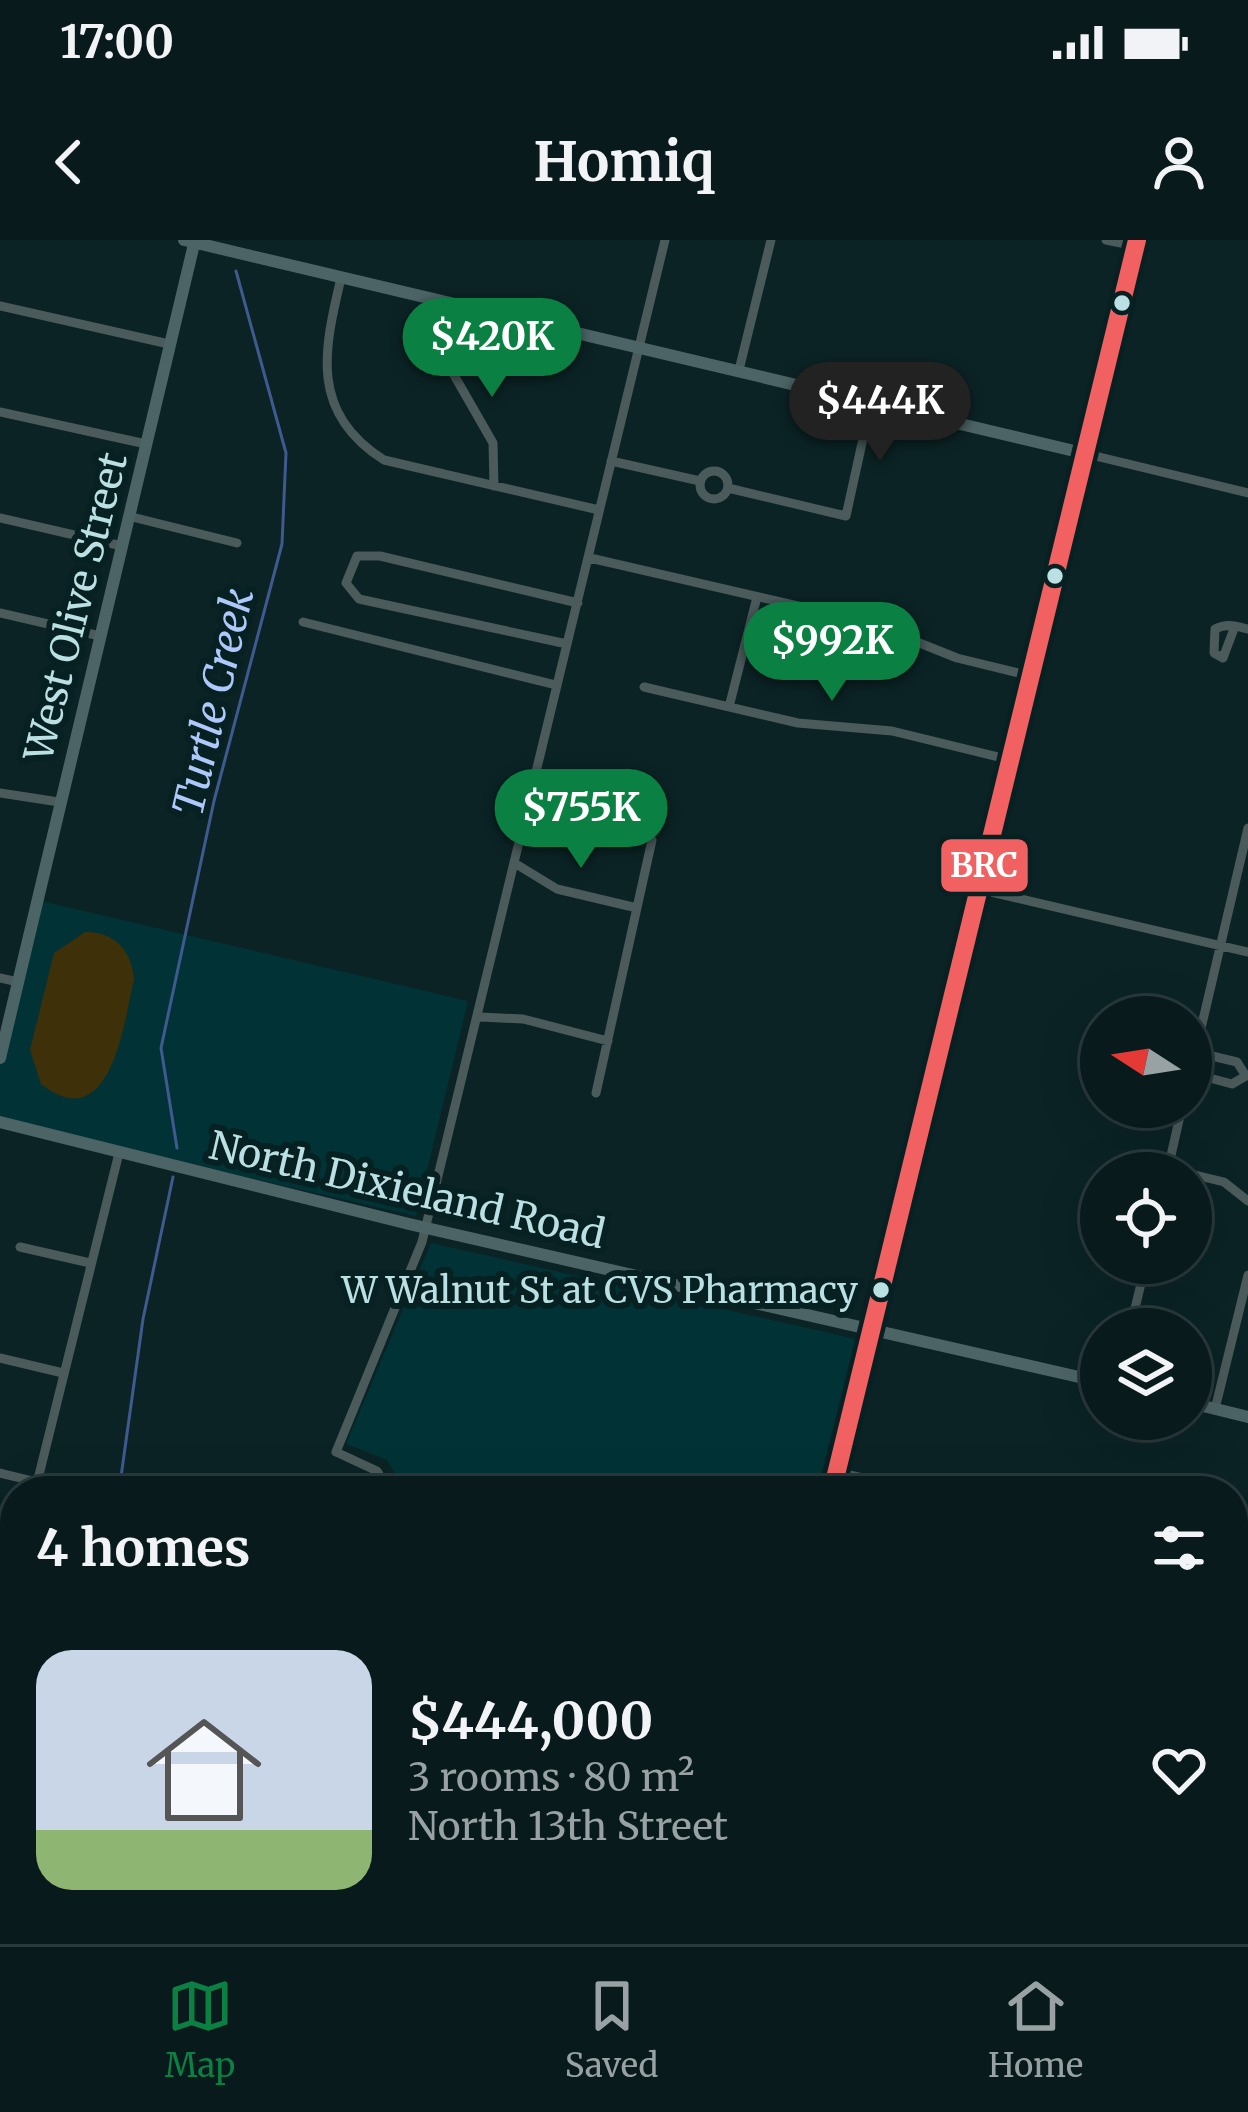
<!DOCTYPE html>
<meta charset="utf-8">
<style>
body{margin:0;font-family:Merriweather,serif;background:#162729;color:#f1f3f6;height:100vh;display:flex;flex-direction:column;font-size:45px;white-space:nowrap}
*{box-sizing:border-box;margin:0}
p{font-size:39px;color:#98a1a3}
.icon{flex:none;width:66px;height:66px;fill:none;stroke:currentColor;stroke-width:2;stroke-linecap:round;stroke-linejoin:round}
.map{position:relative;flex:1;overflow:hidden}
.sheet{position:absolute;left:0px;top:1236px;width:1248px;height:468px;display:flex;flex-direction:column;background:#081a1c;border-radius:48px 48px 0 0;box-shadow:0 12px 48px #0002,0 0 0 3px #29383b}
.sheet>*{flex:none}
.needle{width:78px;rotate:282deg}
.fabs{position:absolute;left:1080px;top:756px;display:grid;gap:24px}
.fabs a{display:grid;place-items:center;width:132px;height:132px;border-radius:50%;background:#081a1c;box-shadow:0 12px 48px #0002,0 0 0 3px #29383b;font-size:60px}
.price{position:absolute;translate:-50% -102px;padding:0 27px;border-radius:42px;background:#0b8043;color:#fff;font-size:39px;line-height:78px;filter:drop-shadow(0 3px 6px #0008)}
.price::after{content:'';position:absolute;left:50%;top:72px;width:36px;height:27px;margin-left:-18px;background:inherit;clip-path:polygon(0 0,100% 0,50% 100%)}
.price.selected{background:#222;color:#fff}
ul{padding:0;list-style:none}
li{display:flex;align-items:center;gap:36px;height:300px;padding:0 36px}
li+li{border-top:3px solid #29383b}
li span{display:grid;place-items:center;flex:none;width:336px;height:240px;border-radius:36px;color:#555}
li>.icon{margin-inline-start:auto}
span .icon{width:144px;height:144px;fill:#fffc;stroke-width:1}
li b{font-size:51px}
h2{display:flex;justify-content:space-between;align-items:center;height:144px;padding:0 36px;font-size:51px}
.status{display:flex;justify-content:space-between;align-items:center;height:84px;padding:0 60px;background:#081a1c;direction:ltr}
.status svg{height:33px;fill:currentColor}
header{display:flex;justify-content:space-between;align-items:center;height:156px;padding:0 36px;background:#081a1c;font-size:54px;font-weight:700}
.menu{display:flex;justify-content:space-around;align-items:center;height:168px;border-top:3px solid #29383b;background:#081a1c;font-size:33px;color:#98a1a3}
.menu a{display:grid;justify-items:center;gap:6px}
.menu .selected{color:#0b8043}
.map>svg:first-child{display:block}
.built{fill:#013336}
.pitch{fill:#3e3008}
.lines{fill:none;stroke-linecap:round;stroke-linejoin:round}
.stream{stroke:#3e5a8f;stroke-width:3}
.minor{stroke:#4b5a5b;stroke-width:9}
.major{stroke:#4d6466;stroke-width:12}
.bus-1-casing{stroke:#072022;stroke-width:27}
.bus-1{stroke:#f16161;stroke-width:18}
.bus-dot{fill:#bbe0e3;stroke:#072022;stroke-width:4.5}
.labels{text-anchor:middle;dominant-baseline:central;stroke-width:12;stroke-linejoin:round;paint-order:stroke}
.bus-label{font-size:36px;fill:#bbe0e3;stroke:#072022;text-anchor:end}
.street-label{font-size:39px;fill:#bbe0e3;stroke:#072022}
.water-label{font-size:42px;font-style:italic;fill:#aec8fc;stroke:#072022}
.line-badge{stroke:#072022;stroke-width:4.5}
.badge-label{font-size:33px;text-anchor:middle;font-weight:bold;fill:#fff}
</style>
<div class="status"><b>17:00</b><svg viewBox="0 0 49 12"><path d="M0 12V9h3v3zM5 12V6h3v6zM10 12V3h3v9zM15 12V0h3v12zM26 1h20v11H26zM47 4h2v5h-2z"/></svg></div>
<header><svg class="icon" aria-label="back" viewBox="0 0 24 24"><path d="M15 5l-7 7 7 7"/></svg>Homiq<svg class="icon" aria-label="person" viewBox="0 0 24 24"><circle cx="12" cy="8" r="4"/><path d="M4 21q1-7 8-7t8 7"/></svg></header>
<div class="map">
<svg width="1248" height="1704" viewBox="0 0 1248 1704">
<rect width="100%" height="100%" fill="#0b2325"/>
<path class="built" d="M 37,660 L 468,761 L 416,976 L 0,881 L 0,818 Z
M 431,1003 L 856,1099 L 817,1251 L 405,1251 L 387,1220 L 346,1204 Z
M 490,1689 L 709,1689 L 706,1704 L 486,1704 Z
M 738,1689 L 1187,1689 L 1183,1704 L 735,1704 Z"/>
<path class="pitch" d="M 85,692 C 114,691 132,711 134,739 C 124,782 111,899 41,844 L 30,810 L 54,713 Z"/>
<g class="lines">
<path class="stream" d="M 177,908 L 161,808 L 214,561 L 282,304 L 286,213 L 236,31
M 119,1251 L 143,1079 L 173,937
M 0,1671 L 15,1680
M 17,1704 L 17,1689"/>
<path class="minor" d="M 1106,0 L 1136,6
M 341,38 C 324,110 309,172 384,220 L 599,270
M 0,66 L 169,104
M 465,66 L 454,135 L 493,203 L 494,246
M 739,130 L 771,0
M 0,172 L 146,204
M 1087,214 L 1248,253
M 611,221 L 700,241
M700 245a14 14 0 1 1 28 0a14 14 0 1 1-28 0Z
M 728,248 L 846,276 L 871,162
M 128,276 L 237,303
M 0,278 L 122,306
M 590,318 L 867,382 L 957,418 L 1031,436
M 0,373 L 100,396
M 303,382 L 556,445
M 1235,386 L 1223,418 L 1214,413 L 1215,389 C 1227,383 1235,386 1248,389
M 567,404 L 359,359 L 346,343 L 357,316 L 380,316 L 578,363
M 644,447 L 798,483 L 892,491 L 1011,520
M 729,467 L 757,357
M 0,553 L 59,562
M 516,624 L 557,649 L 637,668
M 978,649 L 1248,712
M 0,738 L 18,742
M 480,777 L 523,779 L 608,801
M 1191,831 L 1248,588
M 1191,833 L 1232,844 L 1246,836 L 1237,822 L 1195,812
M 596,853 L 652,600
M 1167,933 L 1182,867
M 1191,934 L 1224,942 L 1248,961
M 20,1007 L 90,1023
M 1130,1089 L 1146,1023
M 0,1118 L 63,1133
M 1215,1169 L 1248,1035
M 836,1232 L 921,1251
M 0,1233 L 37,1242
M 35,1251 L 119,913
M 389,1251 L 377,1231 L 336,1212 L 422,1002 L 665,0
M 1233,1407 L 1248,1406
M 0,1474 L 12,1429 L 7,1369 L 15,1333
M 1233,1607 L 1248,1612
M 789,1689 L 853,1704
M 80,1704 L 82,1689
M 328,1704 L 328,1702
M 444,1704 L 450,1689"/>
<path class="major" d="M 184,0 L 1087,214
M 0,818 L 195,0
M 0,882 L 409,984 L 1101,1142
M 1191,1163 L 1248,1177
M 832,1251 L 1137,0
M 721,1704 L 725,1689"/>
<g class="bus-1-casing">
<path id="bus-1" d="M 832,1251 L 1137,0"/>
</g>
<use href="#bus-1" class="bus-1"/>
</g>
<g class="bus-dot">
<circle cx="1122" cy="63" r="10"/>
<circle cx="1055" cy="336" r="10"/>
<circle cx="881" cy="1050" r="10"/>
</g>
<g class="labels">
<g class="bus-label">
<text x="858" y="1050">W Walnut St at CVS Pharmacy</text>
</g>
<g class="street-label">
<text transform="translate(76 367) rotate(-76)">West Olive Street</text>
<text transform="translate(407 950) rotate(13)">North Dixieland Road</text>
</g>
<g class="water-label">
<text transform="translate(213 462) rotate(-77)">Turtle Creek</text>
</g>
</g>
<rect class="line-badge" x="939" y="597" width="91" height="57" rx="12" fill="#f16161"/>
<g class="badge-label">
<text x="984" y="637">BRC</text>
</g>
</svg>
<div class="fabs">
<a><svg class="needle" viewBox="-14 -14 28 28"><path d="M0-13l5 13h-10z" fill="#e53935"/><path d="M0 13l5-13h-10z" fill="#98a1a3"/></svg></a>
<a><svg class="icon" aria-label="locate" viewBox="0 0 24 24"><circle cx="12" cy="12" r="6"/><path d="M12 2v4M12 18v4M2 12h4M18 12h4"/></svg></a>
<a><svg class="icon" aria-label="layers" viewBox="0 0 24 24"><path d="M12 4l9 5-9 5-9-5zM3 14l9 5 9-5"/></svg></a>
</div>
<b class="price" style="left:492px;top:160px">$420K</b>
<b class="price selected" style="left:880px;top:224px">$444K</b>
<b class="price" style="left:832px;top:464px">$992K</b>
<b class="price" style="left:581px;top:631px">$755K</b>
<section class="sheet">
<h2>4 homes<svg class="icon" aria-label="filters" viewBox="0 0 24 24"><path d="M4 7h16M4 17h16"/><circle cx="9" cy="7" r="2"/><circle cx="15" cy="17" r="2"/></svg></h2>
<ul>
<li><span style="background:linear-gradient(#c9d6e8 75%,#8fb573 0)"><svg class="icon" aria-label="home" viewBox="0 0 24 24"><path d="M3 11l9-7 9 7M6 9v11h12V9"/></svg></span><div><b>$444,000</b><p>3 rooms · 80 m²</p><p>North 13th Street</p></div><svg class="icon" aria-label="heart" viewBox="0 0 24 24"><path d="M12 20l-8-8c-3-5 5-10 8-4 3-6 11-1 8 4z"/></svg></li>
</ul>
</section>
</div>
<nav class="menu">
<a class="selected"><svg class="icon" aria-label="map" viewBox="0 0 24 24"><path d="M3 6l6-2 6 2 6-2v14l-6 2-6-2-6 2zM9 4v14M15 6v14"/></svg>Map</a>
<a><svg class="icon" aria-label="saved" viewBox="0 0 24 24"><path d="M7 4h10v16l-5-4-5 4z"/></svg>Saved</a>
<a><svg class="icon" aria-label="home" viewBox="0 0 24 24"><path d="M3 11l9-7 9 7M6 9v11h12V9"/></svg>Home</a>
</nav>
